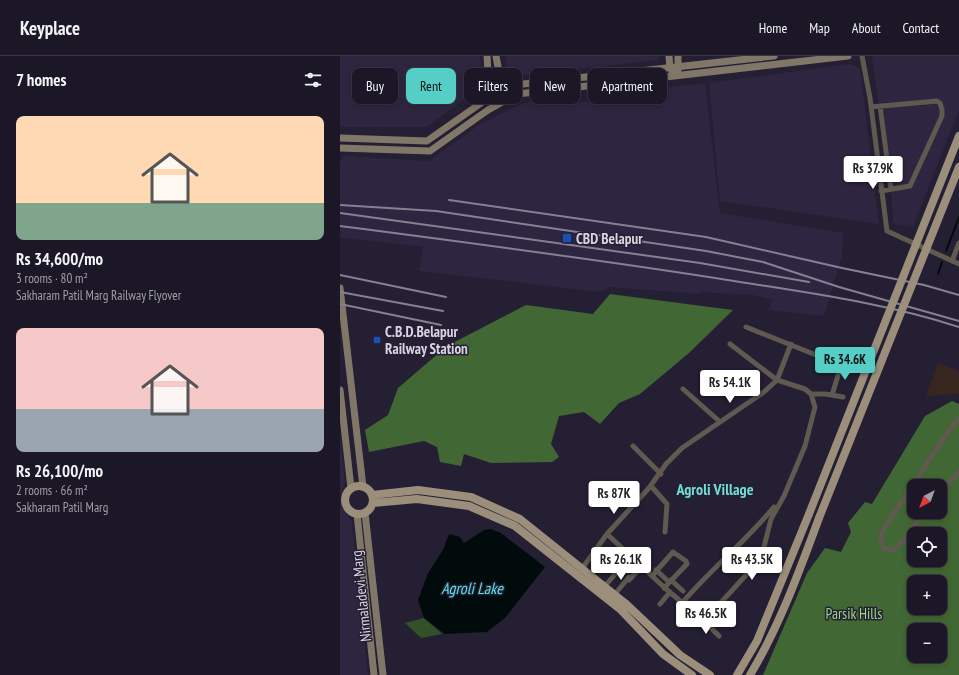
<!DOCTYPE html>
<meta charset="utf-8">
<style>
body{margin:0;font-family:"PT Sans Narrow",sans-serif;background:#282432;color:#f1f3f6;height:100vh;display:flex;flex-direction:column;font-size:15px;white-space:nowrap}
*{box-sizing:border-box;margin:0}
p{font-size:13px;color:#a09fa7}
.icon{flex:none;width:22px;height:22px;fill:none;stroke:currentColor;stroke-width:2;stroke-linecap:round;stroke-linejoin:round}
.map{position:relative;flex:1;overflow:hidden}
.drawer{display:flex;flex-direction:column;background:#1b1726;width:340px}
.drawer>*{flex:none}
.top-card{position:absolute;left:12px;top:12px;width:380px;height:36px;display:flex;gap:8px}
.needle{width:26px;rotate:221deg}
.buttons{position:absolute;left:567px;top:423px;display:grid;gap:8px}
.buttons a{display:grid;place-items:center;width:40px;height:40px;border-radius:8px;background:#1b1726;box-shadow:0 2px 6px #0003,0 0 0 1px #393643;font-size:20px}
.price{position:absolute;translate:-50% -34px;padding:0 9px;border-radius:4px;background:#fff;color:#222;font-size:13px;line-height:26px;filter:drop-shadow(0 1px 2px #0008)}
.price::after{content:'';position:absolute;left:50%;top:24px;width:12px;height:9px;margin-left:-6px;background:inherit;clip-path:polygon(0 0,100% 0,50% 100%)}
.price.selected{background:#55cec5;color:#111}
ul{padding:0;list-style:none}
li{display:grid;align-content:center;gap:8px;height:212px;padding:0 16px}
li span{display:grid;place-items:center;height:124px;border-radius:8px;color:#555}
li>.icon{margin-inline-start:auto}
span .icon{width:72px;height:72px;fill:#fffc;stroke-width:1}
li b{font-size:17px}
h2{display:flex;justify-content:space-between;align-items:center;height:48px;padding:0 16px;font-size:17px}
.pill{padding:0 14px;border-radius:8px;background:#1b1726;box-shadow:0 2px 6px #0003,0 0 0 1px #393643;font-size:14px;line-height:36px}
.pill.selected{background:#55cec5;color:#111}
header{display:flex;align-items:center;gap:24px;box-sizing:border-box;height:56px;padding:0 20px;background:#1b1726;border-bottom:1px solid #393643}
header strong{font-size:19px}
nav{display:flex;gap:22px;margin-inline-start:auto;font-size:14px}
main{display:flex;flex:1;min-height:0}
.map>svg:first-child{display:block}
.built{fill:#2e2640}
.industrial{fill:#372520}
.green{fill:#325128}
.forest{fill:#416734;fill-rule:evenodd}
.water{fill:#020b0c}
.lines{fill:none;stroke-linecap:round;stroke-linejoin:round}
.stream{stroke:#020b0c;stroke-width:2}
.street{stroke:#5f594f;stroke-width:5}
.secondary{stroke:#817768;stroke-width:7}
.primary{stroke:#9b8e7b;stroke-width:8}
.rail{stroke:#858192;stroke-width:2}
.primary-bridge{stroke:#9b8e7b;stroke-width:8}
.transit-dot{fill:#1a4fb4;stroke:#241f33;stroke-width:1.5}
.labels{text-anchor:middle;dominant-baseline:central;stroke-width:3;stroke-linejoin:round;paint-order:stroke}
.poi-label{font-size:15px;font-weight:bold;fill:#d7d4e1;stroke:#241f33;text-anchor:start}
.street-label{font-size:15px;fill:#d7d4e1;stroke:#241f33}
.park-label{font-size:15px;fill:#9ad488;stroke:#241f33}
.neighbourhood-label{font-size:16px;font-weight:bold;fill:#71dcd3;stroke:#241f33}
.water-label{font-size:16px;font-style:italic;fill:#58e2e8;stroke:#241f33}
</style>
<header>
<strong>Keyplace</strong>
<nav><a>Home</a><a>Map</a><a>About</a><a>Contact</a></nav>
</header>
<main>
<section class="drawer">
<h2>7 homes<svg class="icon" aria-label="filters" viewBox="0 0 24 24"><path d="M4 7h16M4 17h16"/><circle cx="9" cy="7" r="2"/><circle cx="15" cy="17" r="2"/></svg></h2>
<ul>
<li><span style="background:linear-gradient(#ffd9b3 70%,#7fa58c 0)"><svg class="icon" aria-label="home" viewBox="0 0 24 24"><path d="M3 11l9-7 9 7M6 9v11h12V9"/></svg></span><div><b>Rs 34,600/mo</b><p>3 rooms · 80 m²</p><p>Sakharam Patil Marg Railway Flyover</p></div></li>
<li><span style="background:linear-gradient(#f6c9c9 65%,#9aa5b1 0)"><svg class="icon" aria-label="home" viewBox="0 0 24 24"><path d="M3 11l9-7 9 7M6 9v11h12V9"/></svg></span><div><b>Rs 26,100/mo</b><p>2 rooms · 66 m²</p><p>Sakharam Patil Marg</p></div></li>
</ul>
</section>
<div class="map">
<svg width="619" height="619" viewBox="0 0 619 619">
<rect width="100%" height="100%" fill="#241f33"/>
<path class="built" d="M 0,0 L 140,0 L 144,30 L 86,71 L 0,71 Z
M 166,0 L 320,0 L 319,4 L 170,21 L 167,17 Z
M 532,0 L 619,0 L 619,54 L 573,171 L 553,168 L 552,146 Z
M 509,8 L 520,12 L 539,168 L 380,145 L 369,27 Z
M 365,27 L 380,157 L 503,177 L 502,200 L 484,260 L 428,254 L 433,244 L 413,239 L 361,236 L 361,238 L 268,231 L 261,236 L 79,215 L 83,191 L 0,181 L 0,106 L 4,100 L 89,105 L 140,68 L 181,48 L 206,43 L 221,48 L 270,44 L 282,37 Z
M 0,381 L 5,426 L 0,442 L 1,450 L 12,466 L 28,619 L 0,619 Z"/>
<path class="industrial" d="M 598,307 L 619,315 L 619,338 L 586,340 Z"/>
<path class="green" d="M 84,562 L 102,578 L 81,582 L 65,567 Z"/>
<path class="forest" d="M 270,238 L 393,254 L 349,297 L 300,338 L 279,347 L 260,368 L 244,356 L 219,360 L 211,388 L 219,401 L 212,406 L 151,407 L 124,398 L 121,410 L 100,406 L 97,391 L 84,385 L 29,396 L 25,374 L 48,359 L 58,332 L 107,290 L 186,249 L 253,258 Z
M 612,345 L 619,348 L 619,619 L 423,619 L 467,517 L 485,492 L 501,496 L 511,476 L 508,467 L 525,446 L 532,448 L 585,360 ZM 574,430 L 600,430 L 600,456 L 574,456 ZM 574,478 L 600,478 L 600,504 L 574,504 ZM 574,526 L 600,526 L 600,552 L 574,552 ZM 574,574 L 600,574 L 600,600 L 574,600 Z"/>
<path class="water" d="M 151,473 L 161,477 L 205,511 L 165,562 L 147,576 L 105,578 L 84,562 L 78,544 L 88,517 L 103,494 L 109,478 L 120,481 L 124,487 L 144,474 Z"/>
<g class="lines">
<path class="stream" d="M 606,195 L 619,161
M 598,218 L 602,206"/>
<path class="street" d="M 522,0 L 530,42 L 547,175 L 619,208
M 540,50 L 551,133
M 531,51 L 597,45 L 600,47 L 602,54 L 602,60 L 570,130 L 541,135
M 612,205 L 619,187
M 406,271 L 496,307 L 500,313 L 492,339
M 390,288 L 437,324 L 451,288
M 343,333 L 379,365
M 293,390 L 321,418
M 311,430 L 327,448 L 325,476
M 600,437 L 619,416
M 586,456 L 558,490 L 552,495 L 544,492 C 537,481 543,475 549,465 L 611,371 L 619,363
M 267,478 L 326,533 L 364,565 L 407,518 L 424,491 L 431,463 L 444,440 L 465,390 L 475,351 L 471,338
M 241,514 L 267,478 L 309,432 L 326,408 L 342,392 L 424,336 L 437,324 L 465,333 L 471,338 L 485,338 L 503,341
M 316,514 L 329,526
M 312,520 L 333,496 L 346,505 L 347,508 L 324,532
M 289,524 L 302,510
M 331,524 L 343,535
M 265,530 L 287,504 L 289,505
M 275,538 L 289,521
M 343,546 C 372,512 406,485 434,451
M 320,548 L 330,536
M 364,565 L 379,580"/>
<path class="secondary" d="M 147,0 C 148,12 147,34 158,41
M 156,0 L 163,38
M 329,0 L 330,12 L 332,15
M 338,14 L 338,0
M 0,82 L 87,85 L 154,38 L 174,29 L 434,0
M 0,92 L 90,95 L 148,54 L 177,38 L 508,0
M 0,232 L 23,431
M 0,334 L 11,432
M 25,457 L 43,619
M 17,458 L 34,619"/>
<path class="primary" d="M5 444a14 14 0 1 1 28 0a14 14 0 1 1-28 0Z
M 32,439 L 78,434 L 131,441 L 180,463 L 285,547 L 340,599 L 370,619
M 33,447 L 77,443 L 129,450 L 175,470 L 280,553 L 323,598 L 352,619
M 397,619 L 417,585 L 469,458
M 410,619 C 440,569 459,516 479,462"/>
<path class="rail" d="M 109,144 L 366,181 L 502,212 L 584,229 L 619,239
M 0,149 L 96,155 L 366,195 L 423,206 L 499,231 L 619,265
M 0,157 L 360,207 L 469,226
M 0,170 C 131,187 263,204 394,225 C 469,237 546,247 619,271
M 0,219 L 106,241
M 0,236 L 103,255
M 0,248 L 101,269"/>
<path class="primary-bridge" d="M 469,458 L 619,80
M 479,462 L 619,111"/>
</g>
<g class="transit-dot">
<rect x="222" y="177" width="10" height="10" rx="2"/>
<rect x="33" y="280" width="8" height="8" rx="2"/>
</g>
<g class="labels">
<g class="poi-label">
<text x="236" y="182">CBD Belapur</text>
<text x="45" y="275">C.B.D.Belapur<tspan x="45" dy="17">Railway Station</tspan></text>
</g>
<g class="street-label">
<text transform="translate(21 540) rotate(-96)">Nirmaladevi Marg</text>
</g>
<g class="park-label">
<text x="514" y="557">Parsik Hills</text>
</g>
<g class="neighbourhood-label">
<text x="375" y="433">Agroli Village</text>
</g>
<g class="water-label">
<text x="132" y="532">Agroli Lake</text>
</g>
</g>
</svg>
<div class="buttons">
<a><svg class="needle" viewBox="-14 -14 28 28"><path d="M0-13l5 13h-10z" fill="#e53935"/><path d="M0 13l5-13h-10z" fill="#a09fa7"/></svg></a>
<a><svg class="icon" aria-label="locate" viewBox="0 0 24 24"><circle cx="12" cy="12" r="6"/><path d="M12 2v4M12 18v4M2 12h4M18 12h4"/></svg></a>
<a>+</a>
<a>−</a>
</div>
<b class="price" style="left:533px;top:134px">Rs 37.9K</b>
<b class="price selected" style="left:505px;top:325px">Rs 34.6K</b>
<b class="price" style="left:390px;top:348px">Rs 54.1K</b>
<b class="price" style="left:274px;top:459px">Rs 87K</b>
<b class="price" style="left:281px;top:525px">Rs 26.1K</b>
<b class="price" style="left:412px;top:525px">Rs 43.5K</b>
<b class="price" style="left:366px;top:579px">Rs 46.5K</b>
<div class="top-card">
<a class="pill">Buy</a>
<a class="pill selected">Rent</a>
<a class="pill">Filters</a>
<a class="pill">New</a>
<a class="pill">Apartment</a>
</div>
</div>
</main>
